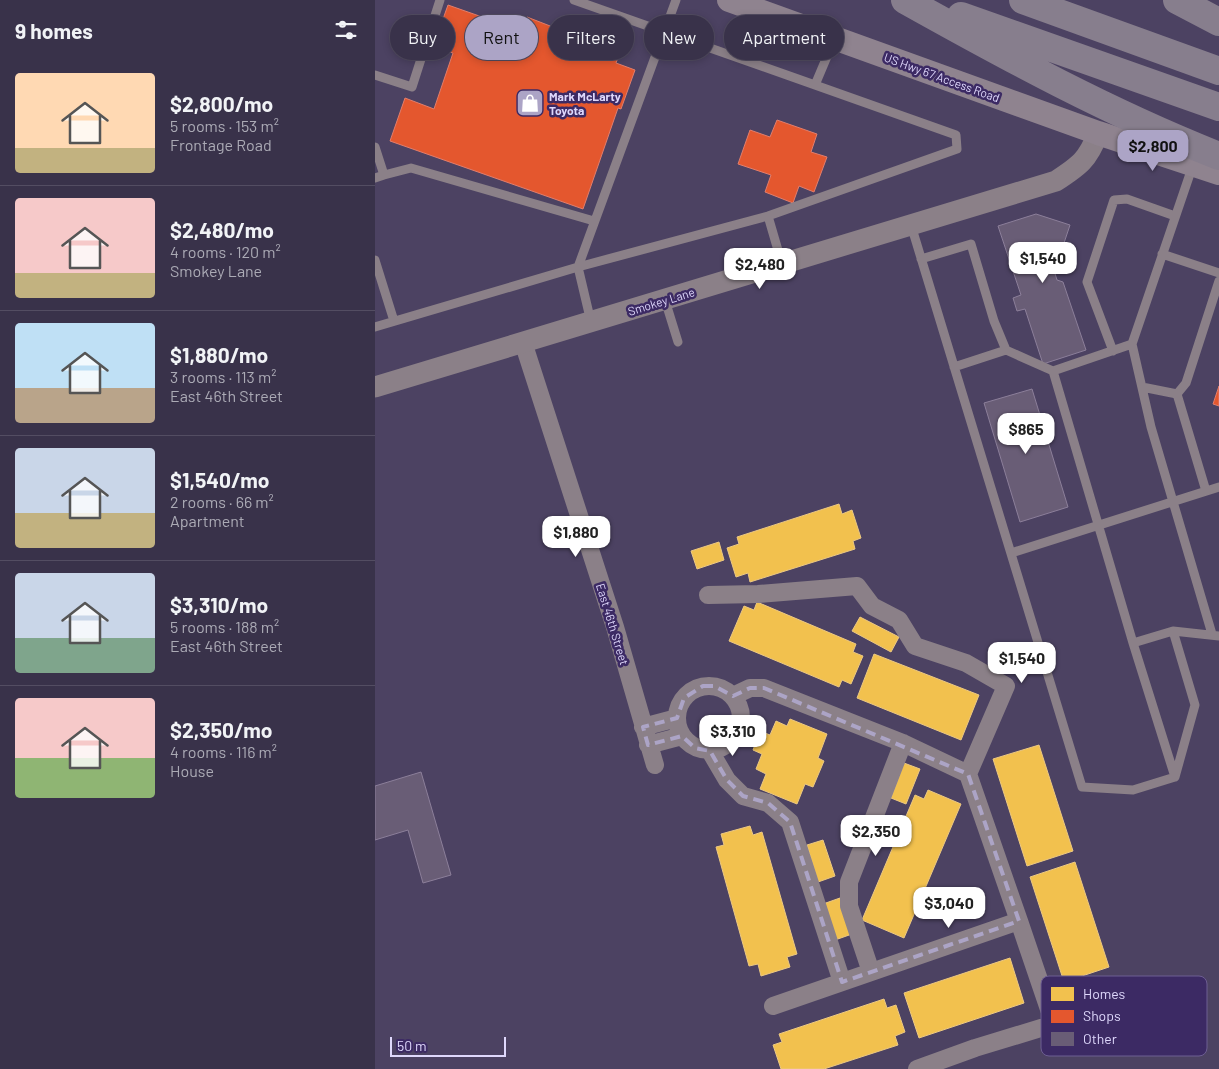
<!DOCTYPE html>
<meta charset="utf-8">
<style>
body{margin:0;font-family:Barlow,sans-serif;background:#403a51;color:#f1f3f6;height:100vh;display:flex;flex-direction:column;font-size:19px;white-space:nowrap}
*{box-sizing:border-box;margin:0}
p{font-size:16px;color:#abaab5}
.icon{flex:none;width:28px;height:28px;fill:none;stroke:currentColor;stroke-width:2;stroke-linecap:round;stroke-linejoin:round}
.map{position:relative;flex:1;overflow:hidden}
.side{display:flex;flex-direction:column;background:#39324a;width:375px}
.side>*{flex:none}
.top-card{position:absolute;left:15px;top:15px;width:475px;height:45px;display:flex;gap:10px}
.scale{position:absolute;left:15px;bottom:12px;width:116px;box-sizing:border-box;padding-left:5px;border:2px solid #dfd8fc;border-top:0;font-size:14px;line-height:18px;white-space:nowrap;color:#dfd8fc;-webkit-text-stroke:4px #3c2a64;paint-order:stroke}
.price{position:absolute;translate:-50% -42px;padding:0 11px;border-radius:10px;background:#fff;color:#222;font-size:16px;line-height:32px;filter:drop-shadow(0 1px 2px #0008)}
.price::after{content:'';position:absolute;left:50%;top:30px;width:15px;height:11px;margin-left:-8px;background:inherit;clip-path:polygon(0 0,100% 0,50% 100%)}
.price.current{background:#aca4c6;color:#111}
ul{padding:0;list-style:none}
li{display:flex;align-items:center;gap:15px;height:125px;padding:0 15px}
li+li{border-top:1px solid #534d62}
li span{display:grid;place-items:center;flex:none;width:140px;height:100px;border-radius:5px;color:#555}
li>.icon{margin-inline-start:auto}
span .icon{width:60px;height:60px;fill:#fffc;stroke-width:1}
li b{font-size:21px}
h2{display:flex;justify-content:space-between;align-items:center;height:60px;padding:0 15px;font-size:21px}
.pill{padding:0 18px;border-radius:22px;background:#39324a;box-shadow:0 2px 8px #0003,0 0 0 1px #534d62;font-size:18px;line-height:45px}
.pill.current{background:#aca4c6;color:#111}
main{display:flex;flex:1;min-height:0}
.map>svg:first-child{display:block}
.homes{fill:#f2c14e;stroke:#ecc882}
.shops{fill:#e4572e;stroke:#e27e6c}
.building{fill:#695d76;stroke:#8c7f9a}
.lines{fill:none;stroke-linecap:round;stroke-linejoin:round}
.service{stroke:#8b8088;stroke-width:9}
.minor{stroke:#8b8088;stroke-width:18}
.tertiary{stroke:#8b8088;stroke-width:21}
.secondary{stroke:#8f838f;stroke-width:24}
.motorway{stroke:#877e8d;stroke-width:28}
.marked{fill:none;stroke:#aca4c6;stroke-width:4;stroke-dasharray:10 6;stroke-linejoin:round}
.labels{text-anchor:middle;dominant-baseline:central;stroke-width:5;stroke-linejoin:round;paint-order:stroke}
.street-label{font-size:12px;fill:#dfd8fc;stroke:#3c2a64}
.poi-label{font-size:12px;font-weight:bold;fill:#dfd8fc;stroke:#3c2a64;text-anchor:start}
.key{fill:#3c2a64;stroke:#6d5e92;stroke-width:1}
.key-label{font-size:14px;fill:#dfd8fc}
</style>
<main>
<section class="side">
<h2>9 homes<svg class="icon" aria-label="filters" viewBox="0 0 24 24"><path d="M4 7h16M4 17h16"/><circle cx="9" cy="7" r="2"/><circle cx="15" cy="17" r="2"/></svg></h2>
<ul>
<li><span style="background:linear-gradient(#ffd9b3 75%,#c2b280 0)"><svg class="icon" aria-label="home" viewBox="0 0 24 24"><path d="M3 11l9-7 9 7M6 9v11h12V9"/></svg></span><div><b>$2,800/mo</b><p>5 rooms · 153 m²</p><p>Frontage Road</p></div></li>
<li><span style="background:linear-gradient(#f6c9c9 75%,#c2b280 0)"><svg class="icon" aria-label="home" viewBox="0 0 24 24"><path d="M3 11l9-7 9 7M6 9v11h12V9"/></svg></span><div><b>$2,480/mo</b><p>4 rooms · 120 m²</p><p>Smokey Lane</p></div></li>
<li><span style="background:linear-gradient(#bfe0f5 65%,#b9a48a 0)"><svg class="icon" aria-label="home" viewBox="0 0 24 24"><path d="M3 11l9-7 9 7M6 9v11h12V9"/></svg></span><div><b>$1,880/mo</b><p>3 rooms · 113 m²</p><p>East 46th Street</p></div></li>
<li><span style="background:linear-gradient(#c9d6e8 65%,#c2b280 0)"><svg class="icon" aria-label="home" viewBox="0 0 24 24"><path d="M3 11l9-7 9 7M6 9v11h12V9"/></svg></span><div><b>$1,540/mo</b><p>2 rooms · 66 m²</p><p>Apartment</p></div></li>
<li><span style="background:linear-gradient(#c9d6e8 65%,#7fa58c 0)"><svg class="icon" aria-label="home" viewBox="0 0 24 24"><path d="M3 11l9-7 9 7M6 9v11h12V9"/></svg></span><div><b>$3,310/mo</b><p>5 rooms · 188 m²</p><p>East 46th Street</p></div></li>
<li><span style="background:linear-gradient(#f6c9c9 60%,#8fb573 0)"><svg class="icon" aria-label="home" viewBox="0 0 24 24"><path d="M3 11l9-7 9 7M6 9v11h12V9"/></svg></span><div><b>$2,350/mo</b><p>4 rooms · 116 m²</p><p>House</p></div></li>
</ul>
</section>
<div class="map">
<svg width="844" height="1069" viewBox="0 0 844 1069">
<rect width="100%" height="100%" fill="#4c4262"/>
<path class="homes" d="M 464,504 L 467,514 L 477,510 L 486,538 L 478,541 L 480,549 L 375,582 L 373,573 L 361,577 L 352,548 L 364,544 L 362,537 Z
M 344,542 L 349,560 L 322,569 L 316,551 Z
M 382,602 L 481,644 L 478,652 L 488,656 L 476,684 L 467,680 L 464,687 L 354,641 L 369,606 L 379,610 Z
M 485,617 L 524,637 L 516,652 L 477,631 Z
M 499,654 L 604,695 L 586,740 L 482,698 Z
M 415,719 L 452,734 L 443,758 L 449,761 L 438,787 L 430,784 L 422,804 L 385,789 L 391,774 L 381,769 L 387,754 L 378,750 L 385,731 L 395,735 L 401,721 L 412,726 Z
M 664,745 L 698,851 L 652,866 L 618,759 Z
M 529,763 L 545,769 L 531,804 L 516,798 Z
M 553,790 L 586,804 L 529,938 L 487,920 L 540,795 L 549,799 Z
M 375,826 L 378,835 L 387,832 L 422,954 L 412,957 L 415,967 L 386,976 L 383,964 L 374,966 L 341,847 L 349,845 L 346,834 Z
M 448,840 L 460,876 L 443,882 L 432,845 Z
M 700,862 L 734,967 L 689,982 L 655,877 Z
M 465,898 L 477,934 L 460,940 L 448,904 Z
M 635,958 L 649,1003 L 544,1038 L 529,993 Z
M 509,999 L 512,1008 L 521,1005 L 530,1032 L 520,1036 L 523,1045 L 449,1069 L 406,1069 L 398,1045 L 407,1042 L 404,1034 Z"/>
<path class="shops" d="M 73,5 L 147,31 L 152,17 L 188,31 L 189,25 L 214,30 L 211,37 L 246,49 L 241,63 L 260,70 L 246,109 L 243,108 L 208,209 L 15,141 L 30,98 L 59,109 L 78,53 L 58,47 Z
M 402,120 L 442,134 L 436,152 L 452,157 L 439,192 L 424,186 L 418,203 L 390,192 L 396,175 L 363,164 L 375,130 L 395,137 Z
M 844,386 L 844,406 L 838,404 Z"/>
<path class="building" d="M 661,214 L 695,225 L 687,249 L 691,262 L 688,270 L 678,267 L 682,280 L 688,282 L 711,350 L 668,364 L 650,309 L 642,311 L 638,298 L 646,295 L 623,226 Z
M 657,389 L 693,507 L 645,522 L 609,403 Z
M 46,772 L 76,875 L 48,883 L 33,830 L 0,840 L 0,786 Z"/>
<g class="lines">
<path class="service" d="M 199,0 L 440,85
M 0,75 L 37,87 L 65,0
M 0,147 L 9,175 L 0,178
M 818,165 L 757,344 L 776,427 L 837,634
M 9,175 L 36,168 L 219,221
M 393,216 L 407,264
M 536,225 L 707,787 L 758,790 L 800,777
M 787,254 L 844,273
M 546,259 L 596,244 L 619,321 L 631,350
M 0,260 L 19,321
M 290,300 L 303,342
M 216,322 L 203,267 L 301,0
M 0,327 L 203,267 L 393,216 L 582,149 L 581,135 L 440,85 L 459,40
M 757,344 L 678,371 L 758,643 L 800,777
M 738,351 L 712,282 L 739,200 L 752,199 L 800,216
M 579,367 L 631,350 L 678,371
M 767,387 L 802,394
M 802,394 L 811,383 L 844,281
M 802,394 L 831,491
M 636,553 L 844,487
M 798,631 L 820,705 L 800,777
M 758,643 L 798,631 L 844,636
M 679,1024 L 730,1011 L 779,987"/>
<path class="minor" d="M 148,342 L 240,627 L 280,765
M 333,595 L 383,594 L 482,586 L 497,606 L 524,620 L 540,646 L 591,663 L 631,686 L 593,774 L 528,743 L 389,688 L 375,688 L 358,696
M302 718a32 32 0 1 1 64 0a32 32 0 1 1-64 0Z
M 268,727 L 302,718
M 273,745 L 307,736
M 335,751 L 352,780 L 368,796 L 393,803 L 415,822 L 467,982
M 496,972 L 474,906 L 474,882 L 528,743
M 398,1006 L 644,921 L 593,774
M 542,1069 L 600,1048 L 679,1024 L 644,921"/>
<path class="tertiary" d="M 0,387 L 681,181 C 704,166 713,160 723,133"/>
<path class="secondary" d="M 354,0 L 723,133 L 844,173"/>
<path class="motorway" d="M 530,0 C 632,57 735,113 844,156
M 648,0 L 844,71
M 802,0 L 844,22
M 586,16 L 844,107"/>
</g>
<path class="marked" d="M 328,686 L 339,686 L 358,696 L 375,688 L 389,688 L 593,774 L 644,921 L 467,982 L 415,822 L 393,803 L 368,796 L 352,780 L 335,751 L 320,748 L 307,736 L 273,745 L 268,727 L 302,718 L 309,698 Z"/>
<defs>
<g id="shop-square" transform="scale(1.4375)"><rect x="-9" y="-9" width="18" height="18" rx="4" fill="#aca4c6" stroke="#3c2a64"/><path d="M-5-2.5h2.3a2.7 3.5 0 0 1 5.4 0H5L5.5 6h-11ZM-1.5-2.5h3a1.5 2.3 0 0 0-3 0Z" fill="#fff"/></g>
</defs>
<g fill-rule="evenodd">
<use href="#shop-square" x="155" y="103"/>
</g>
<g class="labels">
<g class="street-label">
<text transform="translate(567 77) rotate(20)">US Hwy 67 Access Road</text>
<text transform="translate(286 301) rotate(-17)">Smokey Lane</text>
<text transform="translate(238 624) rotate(73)">East 46th Street</text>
</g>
<g class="poi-label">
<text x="174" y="96">Mark McLarty<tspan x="174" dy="14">Toyota</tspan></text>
</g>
</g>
<rect x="666" y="976" width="166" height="80" rx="8" class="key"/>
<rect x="676" y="987" width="23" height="14" fill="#f2c14e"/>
<rect x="676" y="1010" width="23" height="13" fill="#e4572e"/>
<rect x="676" y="1032" width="23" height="14" fill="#695d76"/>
<g class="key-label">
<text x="708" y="999">Homes</text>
<text x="708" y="1021">Shops</text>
<text x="708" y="1044">Other</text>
</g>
</svg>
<div class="scale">50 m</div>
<b class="price current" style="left:778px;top:172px">$2,800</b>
<b class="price" style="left:668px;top:284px">$1,540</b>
<b class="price" style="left:385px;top:290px">$2,480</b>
<b class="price" style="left:651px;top:455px">$865</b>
<b class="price" style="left:201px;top:558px">$1,880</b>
<b class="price" style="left:647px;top:684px">$1,540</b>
<b class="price" style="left:358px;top:757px">$3,310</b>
<b class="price" style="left:501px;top:857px">$2,350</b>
<b class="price" style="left:574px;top:929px">$3,040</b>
<div class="top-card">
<a class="pill">Buy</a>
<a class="pill current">Rent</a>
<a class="pill">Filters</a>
<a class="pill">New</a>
<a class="pill">Apartment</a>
</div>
</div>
</main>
